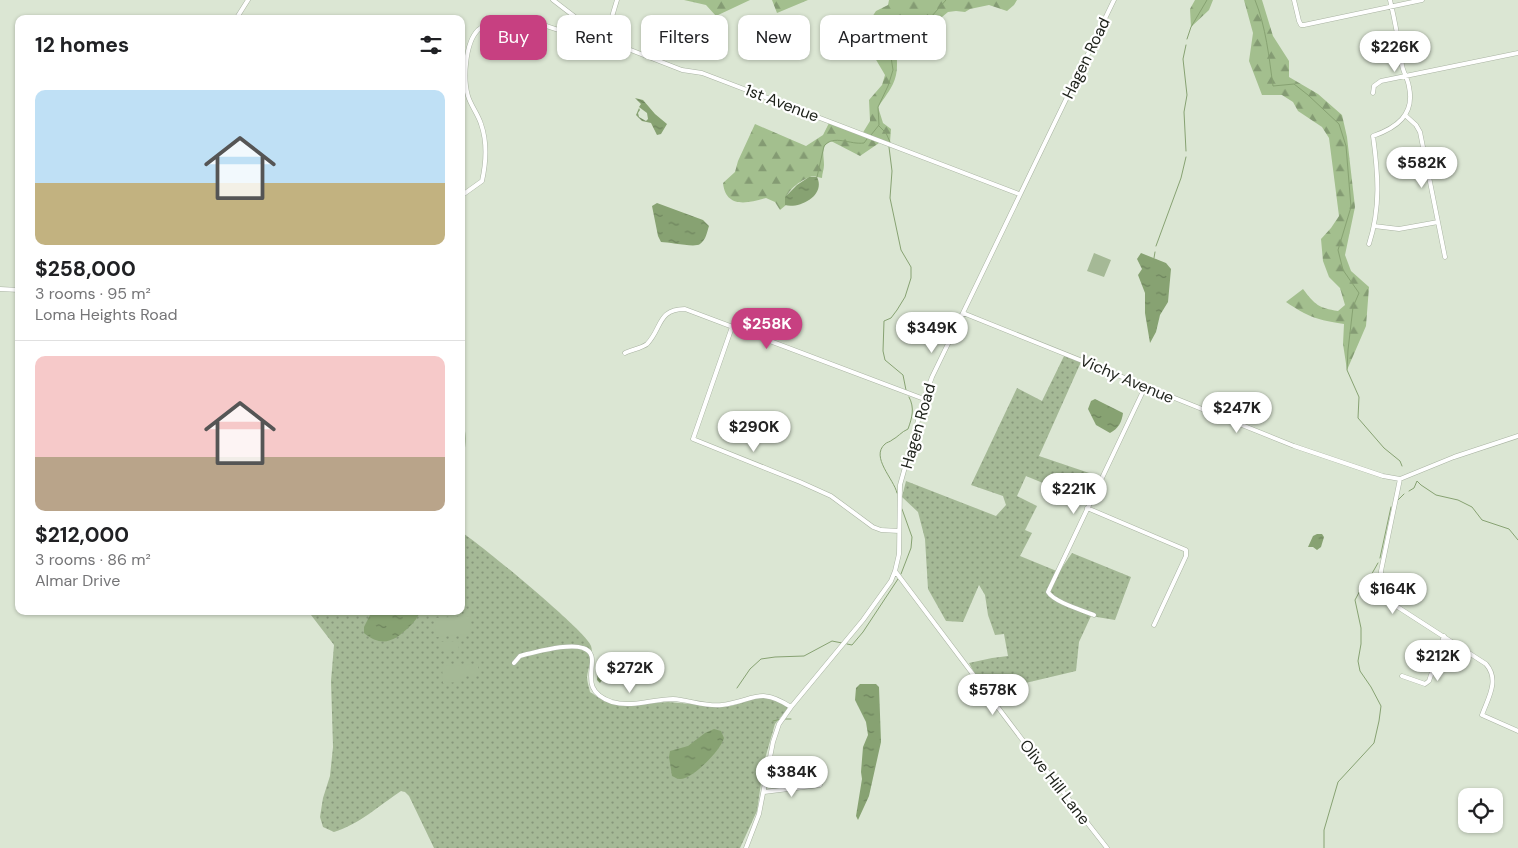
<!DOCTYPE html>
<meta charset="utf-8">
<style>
body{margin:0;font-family:"DM Sans",sans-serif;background:#f6f6f6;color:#202124;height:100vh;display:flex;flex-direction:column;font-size:19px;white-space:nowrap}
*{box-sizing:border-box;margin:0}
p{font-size:16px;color:#757577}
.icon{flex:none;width:28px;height:28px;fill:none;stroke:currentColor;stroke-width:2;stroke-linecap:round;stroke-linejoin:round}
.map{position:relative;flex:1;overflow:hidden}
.panel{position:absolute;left:15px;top:15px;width:450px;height:600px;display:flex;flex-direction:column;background:#fff;border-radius:10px;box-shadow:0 1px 4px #0004}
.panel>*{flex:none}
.top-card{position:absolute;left:480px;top:15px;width:475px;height:45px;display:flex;gap:10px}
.tools{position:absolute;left:1458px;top:788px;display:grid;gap:10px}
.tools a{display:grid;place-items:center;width:45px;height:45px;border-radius:10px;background:#fff;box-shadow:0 1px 4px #0004;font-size:25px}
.price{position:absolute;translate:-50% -42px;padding:0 11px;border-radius:18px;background:#fff;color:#222;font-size:16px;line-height:32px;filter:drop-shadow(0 1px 2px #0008)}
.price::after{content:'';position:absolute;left:50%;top:30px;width:15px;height:11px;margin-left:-8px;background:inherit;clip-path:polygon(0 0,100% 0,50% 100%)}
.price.selected{background:#c74081;color:#fff}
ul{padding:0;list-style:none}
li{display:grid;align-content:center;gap:10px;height:265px;padding:0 20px}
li+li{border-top:1px solid #e0e0e0}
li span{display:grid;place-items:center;height:155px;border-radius:10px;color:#555}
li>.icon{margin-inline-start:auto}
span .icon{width:90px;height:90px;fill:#fffc;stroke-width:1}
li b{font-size:21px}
h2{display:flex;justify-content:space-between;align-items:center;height:60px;padding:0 20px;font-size:21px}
.pill{padding:0 18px;border-radius:10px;background:#fff;box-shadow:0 1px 4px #0004;font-size:18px;line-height:45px}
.pill.selected{background:#c74081;color:#fff}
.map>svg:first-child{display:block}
.grass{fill:url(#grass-dots)}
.forest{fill:url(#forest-firs)}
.pitch{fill:#a5b996}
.water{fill:url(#water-ripples)}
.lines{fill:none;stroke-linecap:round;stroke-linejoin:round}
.stream{stroke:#87a272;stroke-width:1}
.street-casing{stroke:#a9b3a2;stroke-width:5}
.street{stroke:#fff;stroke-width:4}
.labels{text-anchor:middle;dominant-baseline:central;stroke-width:4.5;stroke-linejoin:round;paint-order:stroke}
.street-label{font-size:16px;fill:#20241d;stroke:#fff}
</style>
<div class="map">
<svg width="1518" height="848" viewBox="0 0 1518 848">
<defs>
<pattern id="grass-dots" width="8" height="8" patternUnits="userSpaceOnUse" patternTransform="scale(1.25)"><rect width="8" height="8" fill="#a5b996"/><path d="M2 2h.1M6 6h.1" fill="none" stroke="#86967a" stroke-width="1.8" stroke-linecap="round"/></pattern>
<pattern id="forest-firs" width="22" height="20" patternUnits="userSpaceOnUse" patternTransform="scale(1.25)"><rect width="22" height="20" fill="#a3bf8e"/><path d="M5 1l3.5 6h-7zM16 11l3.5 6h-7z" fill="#849b73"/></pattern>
<pattern id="water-ripples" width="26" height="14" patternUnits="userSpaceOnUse" patternTransform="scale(1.25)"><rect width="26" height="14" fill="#87a272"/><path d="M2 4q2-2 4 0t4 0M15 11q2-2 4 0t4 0" fill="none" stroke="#6e845d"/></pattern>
</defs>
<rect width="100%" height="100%" fill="#dbe6d3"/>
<path class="grass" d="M 1065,354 L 1081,362 L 1039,456 L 1101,477 L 1089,502 L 1026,476 L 1017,496 L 1037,506 L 1025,530 L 1032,533 L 1020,556 L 1059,572 L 1072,553 L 1131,577 L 1115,620 L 1091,616 L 1079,642 L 1076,671 L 992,691 L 978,680 L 969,663 L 992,658 L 1008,656 L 1004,634 L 995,635 L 988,615 L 985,595 L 979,585 L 963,622 L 946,621 L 928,589 L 925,539 L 918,512 L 902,497 L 906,481 L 996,516 L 1006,505 L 1003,496 L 971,485 L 1017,388 L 1042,401 Z
M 461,423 C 470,432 464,455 461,467 Z
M 461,532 C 478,542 588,633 591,646 C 594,654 588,668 587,677 C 587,682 589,687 590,692 L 604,701 L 616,704 L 631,705 L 668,702 L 725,707 C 751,703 762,686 788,708 L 775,724 L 764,762 L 757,811 L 740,848 L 434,848 L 409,796 L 405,792 L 401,791 C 380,805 358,825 334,832 L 323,827 L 320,817 L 323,798 L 330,776 L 333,747 L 331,681 L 334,645 L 311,615 L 302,611 L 461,611 Z"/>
<path class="forest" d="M 684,0 L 750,0 L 716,16 L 706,5 Z
M 772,0 L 808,0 L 777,13 Z
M 889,0 L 1017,0 L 1014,5 L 1007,11 L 989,5 L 970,9 L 965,12 L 956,11 L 948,12 L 936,22 L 905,35 L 896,47 C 899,78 896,82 878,107 L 883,123 L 891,129 L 890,142 L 882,141 L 860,156 L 831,141 C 820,146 824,155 824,165 C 824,169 822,174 822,178 C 817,177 814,176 810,177 C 800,180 781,195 786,205 L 780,210 L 775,202 L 766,198 C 748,203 726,209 723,183 L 735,172 L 738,161 L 755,124 L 806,146 L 823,135 L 830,121 L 862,134 L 870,121 L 869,100 L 882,85 L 885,75 L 875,58 L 876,41 L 874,32 L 866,26 L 876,11 L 888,5 Z
M 1195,0 L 1213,0 L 1209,10 L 1191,27 L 1190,9 Z
M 1244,0 L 1262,0 L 1273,36 L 1289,61 L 1289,77 L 1318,94 L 1342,115 L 1347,137 L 1355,207 L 1345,255 L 1351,271 L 1369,287 L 1366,326 L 1347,370 L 1343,344 L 1344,324 C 1318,320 1308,317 1286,302 L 1303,289 C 1315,305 1319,308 1338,311 L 1345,305 L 1340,288 L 1329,277 L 1323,261 L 1321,239 L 1331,228 L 1339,216 L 1329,138 L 1322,127 L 1298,111 L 1293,102 L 1282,95 L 1262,95 L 1249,61 L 1253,33 Z"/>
<path class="pitch" d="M 1094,253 L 1111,260 L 1104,277 L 1087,271 Z
M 470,616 L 471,634 L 436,637 L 435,618 Z
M 458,641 L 459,650 L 441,651 L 441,642 Z
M 478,664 L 478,675 L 461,675 L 460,682 L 443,683 L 442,666 Z"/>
<path class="water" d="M 635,98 L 643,100 L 655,114 L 667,124 L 661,134 L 657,135 L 651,123 L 642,121 L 636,115 L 639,108 L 640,110 L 638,113 L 639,117 L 646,121 L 648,119 L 647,113 L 639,107 L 641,104 Z
M 809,177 L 817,177 C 826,195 800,209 785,205 L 785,197 L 797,185 Z
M 657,203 L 703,220 L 709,226 C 707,232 706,240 700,244 C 695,248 669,242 661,242 L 658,236 L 652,206 Z
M 1141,253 L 1166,263 L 1171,269 L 1168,302 L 1160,315 L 1156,332 L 1150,343 L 1145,313 L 1145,293 L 1138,275 L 1142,269 L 1137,259 Z
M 1095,399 L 1123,413 C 1122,422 1118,429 1110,433 L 1096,425 L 1088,409 L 1091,401 Z
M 1317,534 L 1322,534 L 1324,537 L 1321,547 L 1317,550 L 1313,547 L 1308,547 L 1313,536 Z
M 372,611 L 420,611 C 418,618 414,622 409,627 C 395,641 382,648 364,633 L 364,627 Z
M 599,660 L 608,668 L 606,670 L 606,674 L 602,675 L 602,680 L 600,683 L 597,680 Z
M 860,684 L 876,684 L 879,687 L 881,742 L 869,796 L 858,820 L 856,816 L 862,779 L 861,772 L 863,747 L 868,735 L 866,722 L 855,700 L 856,688 Z
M 714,729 L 721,731 L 724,738 C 721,750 693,779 680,779 C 677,779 675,777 672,776 L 669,757 L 670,751 L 688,746 L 705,733 Z"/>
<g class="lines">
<path class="stream" d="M 1255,0 C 1266,27 1269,57 1273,86 L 1294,84 L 1308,95 L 1339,124 L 1346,146 L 1351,207 L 1338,250 L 1343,270 L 1359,293 L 1353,307 L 1348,350 L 1347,370 L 1359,397 L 1358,418 L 1384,448 L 1400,461 L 1402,466
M 1187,39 L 1191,27 L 1207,0
M 1186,45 L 1183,59 L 1187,95 L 1184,112 L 1186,151
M 879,126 L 886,133 L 890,142
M 871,135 L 879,125 L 878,107 L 888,86 L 893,70 L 891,57 L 893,44 L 908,23 L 931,17 L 946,0
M 889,147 L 892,171 L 890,198 L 901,250 L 911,267 L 911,278 L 905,297 L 897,310 L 891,318 L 884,321 L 883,351 L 885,360 L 903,375 L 906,390
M 817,177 L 824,146 C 834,134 850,145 864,143 L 867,139
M 1156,246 L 1181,178 L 1186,157
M 1154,258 L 1155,252
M 1409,491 L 1414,488 L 1417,481 L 1421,485 L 1436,495 L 1458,500 L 1472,507 L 1482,520 L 1509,529 L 1518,540
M 897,493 C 894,479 870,457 885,444 C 887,442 890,442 892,440 C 898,437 901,432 908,429 C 912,418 915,408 909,397
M 1397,501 L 1404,494
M 1380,558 L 1391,507
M 901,574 L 911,548 L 912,537 L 902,509
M 847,644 L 852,645 L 863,632 L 898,579
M 737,688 L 750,669 L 761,659 L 775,657 L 804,656 L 832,641 L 842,643
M 785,719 L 791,719
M 773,721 L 781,719
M 1324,848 L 1324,830 L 1338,782 L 1374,743 L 1379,721 L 1381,706 L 1371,687 L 1360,671 L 1358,661 L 1361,644 L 1361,628 L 1355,600 C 1361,586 1372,576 1378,563"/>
<g class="street-casing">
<path id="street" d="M 553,0 L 605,40 L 682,70 L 702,73 L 1019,194
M 1294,0 L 1299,21 L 1301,25 L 1304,25 L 1422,0
M 236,19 L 248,0
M 605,40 L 617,0
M 1373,93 L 1374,86 L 1381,81 L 1518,53
M 1406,116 L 1416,125 L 1420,132 L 1445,257
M 461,196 L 482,181 C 486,163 487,141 481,124 C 478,114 471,106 468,96 C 463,79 465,43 478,30 C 485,24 501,19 510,19 C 538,17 567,40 597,35
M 1374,226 L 1399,229 L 1438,222
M 1369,244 C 1381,207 1378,173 1373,136 C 1396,128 1415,115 1409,87 C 1408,79 1403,72 1402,65 C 1399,43 1395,21 1390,0
M 0,289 L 19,290
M 963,313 L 1294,446 L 1383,476 L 1400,479 L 1454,457 L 1518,436
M 732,327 L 693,439 L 800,482 L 831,496 L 873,527 L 881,530 L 899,531
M 625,353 C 631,350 642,348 647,344 C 662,329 657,309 685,309 L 924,399
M 1400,479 L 1381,571 C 1381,586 1383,593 1393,604 L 1486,664 C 1500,680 1488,698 1482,715 L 1518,731
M 1087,508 L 1186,550 L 1186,556 L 1154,625
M 895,571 L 1021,738 L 1107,848
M 1094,615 C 1082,610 1054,602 1048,592 L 1146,385
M 514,663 L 520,656 L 527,654 C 541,651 570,643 583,648 C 607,656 571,688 612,702 C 632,708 653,699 673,699 C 689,700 706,707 722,705 C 754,701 759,686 791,707
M 1402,676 L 1425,684 L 1429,681 L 1444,636
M 764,792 L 820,785
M 746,848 L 759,814 L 773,742 L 779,724 L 791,707 L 863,620 L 891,581 L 895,571 L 899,554 L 900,485 L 924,399 L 932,377 L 1114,0"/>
</g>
<use href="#street" class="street"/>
</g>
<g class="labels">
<g class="street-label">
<text transform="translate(1086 58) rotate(-64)">Hagen Road</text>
<text transform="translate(782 103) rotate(21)">1st Avenue</text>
<text transform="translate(1127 379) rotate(23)">Vichy Avenue</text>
<text transform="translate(918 426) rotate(-74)">Hagen Road</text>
<text transform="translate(1055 782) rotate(52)">Olive Hill Lane</text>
</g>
</g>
</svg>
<div class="tools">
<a><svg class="icon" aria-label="locate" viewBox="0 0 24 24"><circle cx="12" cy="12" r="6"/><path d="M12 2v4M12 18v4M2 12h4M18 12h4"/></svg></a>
</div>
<b class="price" style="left:1395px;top:73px">$226K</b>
<b class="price" style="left:1422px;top:189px">$582K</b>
<b class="price selected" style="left:767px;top:350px">$258K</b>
<b class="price" style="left:932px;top:354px">$349K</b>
<b class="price" style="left:1237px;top:434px">$247K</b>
<b class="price" style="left:754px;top:453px">$290K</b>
<b class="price" style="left:1074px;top:515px">$221K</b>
<b class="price" style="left:1393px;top:615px">$164K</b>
<b class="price" style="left:1438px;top:682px">$212K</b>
<b class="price" style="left:630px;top:694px">$272K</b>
<b class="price" style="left:993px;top:716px">$578K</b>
<b class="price" style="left:792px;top:798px">$384K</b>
<div class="top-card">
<a class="pill selected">Buy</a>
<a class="pill">Rent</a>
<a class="pill">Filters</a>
<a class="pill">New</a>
<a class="pill">Apartment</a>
</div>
<section class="panel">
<h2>12 homes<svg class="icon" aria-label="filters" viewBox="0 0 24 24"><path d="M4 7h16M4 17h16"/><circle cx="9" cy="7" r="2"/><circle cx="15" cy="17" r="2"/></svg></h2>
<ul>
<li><span style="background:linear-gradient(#bfe0f5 60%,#c2b280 0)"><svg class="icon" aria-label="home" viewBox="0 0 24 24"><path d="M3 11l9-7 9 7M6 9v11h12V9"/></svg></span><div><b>$258,000</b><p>3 rooms · 95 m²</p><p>Loma Heights Road</p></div></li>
<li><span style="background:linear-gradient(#f6c9c9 65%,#b9a48a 0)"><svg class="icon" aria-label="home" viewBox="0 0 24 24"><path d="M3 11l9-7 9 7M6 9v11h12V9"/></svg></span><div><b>$212,000</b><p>3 rooms · 86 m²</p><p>Almar Drive</p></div></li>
</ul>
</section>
</div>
